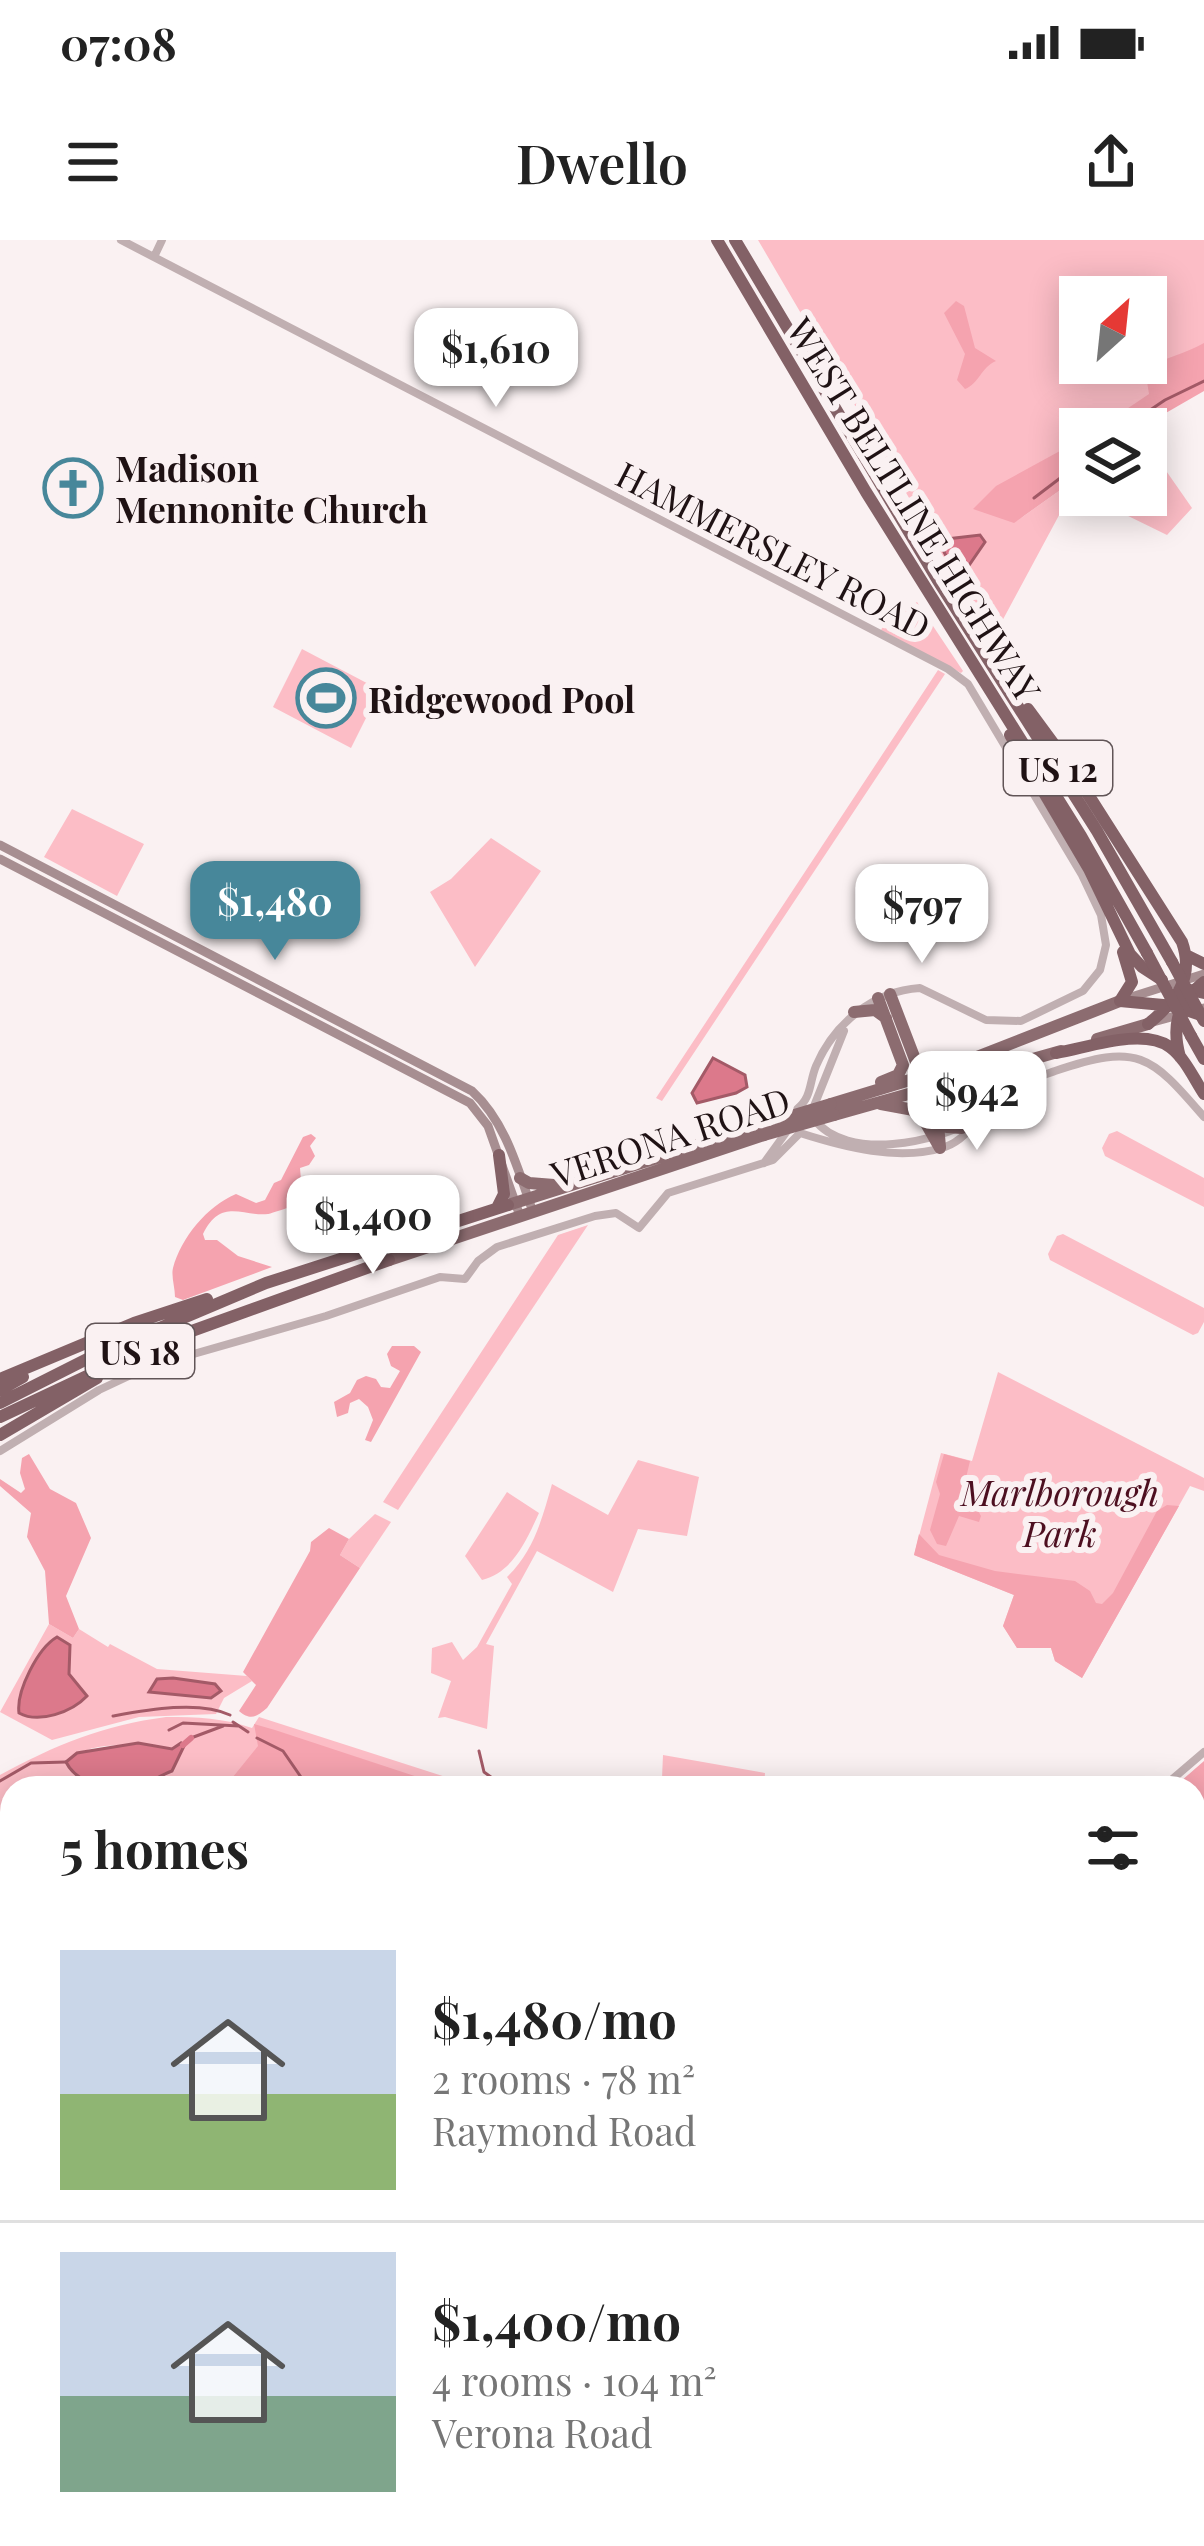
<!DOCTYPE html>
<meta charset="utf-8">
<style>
body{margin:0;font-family:"Playfair Display",serif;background:#f2f2f2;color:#222;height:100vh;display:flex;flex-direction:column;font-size:45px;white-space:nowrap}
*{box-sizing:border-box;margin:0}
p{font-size:39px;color:#767676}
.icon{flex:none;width:66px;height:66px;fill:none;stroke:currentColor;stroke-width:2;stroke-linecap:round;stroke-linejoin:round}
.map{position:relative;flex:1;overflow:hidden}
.drawer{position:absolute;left:0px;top:1536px;width:1206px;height:771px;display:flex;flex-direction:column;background:#fff;border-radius:36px 36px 0 0;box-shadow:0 6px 30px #0003}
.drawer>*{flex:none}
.needle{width:78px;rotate:27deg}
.controls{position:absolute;left:1059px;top:36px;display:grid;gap:24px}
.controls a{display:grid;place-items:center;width:108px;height:108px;border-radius:0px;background:#fff;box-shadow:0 6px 30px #0003;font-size:60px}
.price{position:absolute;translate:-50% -102px;padding:0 27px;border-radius:24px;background:#fff;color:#222;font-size:39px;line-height:78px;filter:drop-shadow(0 3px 6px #0008)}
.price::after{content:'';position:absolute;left:50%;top:72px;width:36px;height:27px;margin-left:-18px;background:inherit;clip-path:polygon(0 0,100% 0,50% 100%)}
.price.active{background:#47879a;color:#fff}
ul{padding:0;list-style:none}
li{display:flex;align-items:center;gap:36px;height:300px;padding:0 60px}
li+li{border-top:3px solid #e0e0e0}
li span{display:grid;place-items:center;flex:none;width:336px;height:240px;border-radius:0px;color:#555}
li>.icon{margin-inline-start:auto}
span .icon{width:144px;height:144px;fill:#fffc;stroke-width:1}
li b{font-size:51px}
h2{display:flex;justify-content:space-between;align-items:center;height:144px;padding:0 60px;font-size:51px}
.status{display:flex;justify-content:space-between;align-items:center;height:84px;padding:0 60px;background:#fff;direction:ltr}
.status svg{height:33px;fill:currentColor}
header{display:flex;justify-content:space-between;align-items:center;height:156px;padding:0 60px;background:#fff;font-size:54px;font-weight:600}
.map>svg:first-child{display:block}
.green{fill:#fcbdc6;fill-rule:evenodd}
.forest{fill:#f5a3af}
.water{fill:#dc798b;stroke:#a35a67;stroke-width:3}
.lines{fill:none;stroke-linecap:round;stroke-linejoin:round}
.stream{stroke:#a35a67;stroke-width:3}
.canal{stroke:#dc798b;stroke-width:6}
.tertiary{stroke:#c0afb1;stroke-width:8}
.secondary{stroke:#a78e91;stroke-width:9}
.trunk{stroke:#8c6c70;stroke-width:12}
.motorway{stroke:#836166;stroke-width:12}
.trunk-bridge{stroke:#8c6c70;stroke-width:12}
.motorway-bridge{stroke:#836166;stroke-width:12}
.labels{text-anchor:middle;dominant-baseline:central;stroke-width:12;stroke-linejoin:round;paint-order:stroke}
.shield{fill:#faf1f2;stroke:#615557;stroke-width:3}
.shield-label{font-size:33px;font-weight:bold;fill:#1f1214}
.poi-label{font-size:36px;font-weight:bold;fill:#1f1214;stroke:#faf1f2;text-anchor:start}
.street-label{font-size:36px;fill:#1f1214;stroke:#faf1f2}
.park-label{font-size:36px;font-style:italic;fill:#4d0f20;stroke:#faf1f2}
</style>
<div class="status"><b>07:08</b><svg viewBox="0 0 49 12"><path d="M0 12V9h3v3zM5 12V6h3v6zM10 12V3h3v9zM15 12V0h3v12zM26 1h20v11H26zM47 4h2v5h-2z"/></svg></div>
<header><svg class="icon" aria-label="menu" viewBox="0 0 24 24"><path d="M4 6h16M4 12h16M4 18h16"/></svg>Dwello<svg class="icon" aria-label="share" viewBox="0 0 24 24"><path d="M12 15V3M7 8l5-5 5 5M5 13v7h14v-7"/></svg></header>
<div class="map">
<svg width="1204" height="2306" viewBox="0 0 1204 2306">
<rect width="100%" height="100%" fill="#faf1f2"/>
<path class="green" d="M 758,0 L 1204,0 L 1204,138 L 1118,189 L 1080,189 L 1080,223 L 1021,278 L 1080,236 L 1080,248 L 1064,266 L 993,398 L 983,393 L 959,355 L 963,350 ZM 1080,57 L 1146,57 L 1146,123 L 1080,123 Z
M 1146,202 L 1192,268 L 1167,295 L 1120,272 L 1106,255 L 1146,255 Z
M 917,362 L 963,431 L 961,433 L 881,390 L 885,383 Z
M 302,409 L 380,450 L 351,508 L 273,467 Z
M 938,430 L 945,434 L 662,861 L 656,858 Z
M 72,569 L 144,604 L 117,656 L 44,617 Z
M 491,598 L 541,631 L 475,727 L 430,652 L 451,639 Z
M 1117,891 L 1204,938 L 1204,967 L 1105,916 L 1102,908 L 1109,894 Z
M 588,985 L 398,1270 L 383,1262 L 558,995 Z
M 1063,994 L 1204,1068 L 1204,1082 L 1198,1093 L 1193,1095 L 1050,1020 L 1048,1014 L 1057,996 Z
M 998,1132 L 1204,1238 L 1204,1251 L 1190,1246 L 1082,1438 L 1055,1421 L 1051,1408 L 1017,1408 L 1003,1386 L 1014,1355 L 914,1315 L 941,1213 L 972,1221 Z
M 638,1220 L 699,1237 L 687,1296 L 638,1289 L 613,1352 L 537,1311 L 486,1404 L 494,1406 L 487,1489 L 445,1477 L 438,1478 L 451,1441 L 431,1433 L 432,1408 L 452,1402 L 463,1420 L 477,1407 L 512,1344 L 507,1337 C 534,1311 542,1279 552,1244 L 608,1275 Z
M 507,1252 L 539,1273 C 526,1301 513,1332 482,1340 L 465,1316 Z
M 375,1274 L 391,1282 L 360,1328 L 340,1315 L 349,1299 Z
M 49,1384 L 73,1398 L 79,1389 L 108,1407 L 110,1404 L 157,1429 L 247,1436 L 252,1441 L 224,1458 L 216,1474 L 139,1477 L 52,1500 L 0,1472 Z
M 166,1477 C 197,1477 224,1478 252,1488 L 259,1477 L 480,1548 L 140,1548 L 176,1523 L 172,1509 C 138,1507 94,1497 67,1522 L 76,1536 L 101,1548 L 12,1548 L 12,2060 L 0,2081 L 0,1535 C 55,1505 104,1485 166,1477 Z
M 663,1515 L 765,1533 L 764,1548 L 592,1548 L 593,1544 L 662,1538 Z"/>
<path class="forest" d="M 956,61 L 964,66 L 975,108 L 996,121 C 981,127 979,144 965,149 L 957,140 L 965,114 L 944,73 Z
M 1204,103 L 1204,151 L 1138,189 L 1097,189 L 1149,154 L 1145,129 C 1165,117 1185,114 1204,103 Z
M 1080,200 L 1080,236 L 1014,283 L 973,269 L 996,246 Z
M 311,894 L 316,898 L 310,906 L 315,916 L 309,925 L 300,928 L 301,940 L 288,968 C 286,968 270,974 268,974 C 243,977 221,957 203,994 L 205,1000 L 217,1000 L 238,1016 L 272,1027 L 183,1060 L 175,1057 C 175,1047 171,1036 173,1028 C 181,998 207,966 236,954 L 256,963 L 265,960 L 274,943 L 281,940 L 303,897 Z
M 392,1106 L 414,1106 L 421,1112 L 371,1202 L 365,1200 L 373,1180 L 368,1167 L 359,1159 L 350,1163 L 348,1173 L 337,1177 L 334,1162 L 350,1153 L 357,1140 L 366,1136 L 376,1139 L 381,1147 L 390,1148 L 400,1131 L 391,1126 L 387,1114 Z
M 29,1214 L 50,1249 L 76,1263 L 91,1298 L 66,1356 L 79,1389 L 73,1398 L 49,1384 L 45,1331 L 27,1297 L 31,1273 L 0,1246 L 0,1239 L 21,1253 L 25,1249 L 20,1233 L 22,1218 Z
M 944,1214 L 970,1221 L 964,1246 L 981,1276 L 979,1282 L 959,1276 L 946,1306 L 937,1304 L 930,1290 L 940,1254 L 936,1242 Z
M 1167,1265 L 1179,1266 L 1082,1438 L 1055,1421 L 1051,1408 L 1017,1408 L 1003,1386 L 1014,1355 L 914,1315 L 919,1294 L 939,1315 L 995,1331 L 1075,1341 L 1090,1351 L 1096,1363 L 1102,1364 L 1113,1353 L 1157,1271 Z
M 329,1288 L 349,1299 L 340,1315 L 360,1328 L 267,1468 C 256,1477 251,1481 239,1471 L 256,1445 L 243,1432 L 310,1311 L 311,1302 Z
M 254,1484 L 275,1490 L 451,1548 L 224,1548 L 258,1506 Z
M 1204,1521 L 1204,1781 L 1194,1778 L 1194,1548 L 1173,1548 Z
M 1194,2074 L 1204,2079 L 1204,2165 L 1194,2170 Z"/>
<path class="water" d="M 980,295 L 985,302 L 963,334 L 954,332 L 943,310 L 947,299 Z
M 713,818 L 745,835 L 747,847 L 736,853 L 697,863 L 692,853 Z
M 57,1397 L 70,1405 L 69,1434 L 87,1456 C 72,1472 39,1484 19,1473 C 16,1451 38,1408 57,1397 Z
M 173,1438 L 215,1444 L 221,1451 L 211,1458 L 149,1452 L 157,1439 Z
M 138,1503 L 172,1509 L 181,1503 L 184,1506 L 172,1531 C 160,1535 147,1545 136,1548 C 113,1554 77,1544 66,1522 L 77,1513 Z"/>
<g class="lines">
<path class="stream" d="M 1122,189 L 1165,160 L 1204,141
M 1034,258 L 1080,223
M 113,1476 C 146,1470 199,1460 230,1475
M 233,1482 L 248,1492
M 169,1490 L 183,1483 L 239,1486
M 191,1498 L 223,1486
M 257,1498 L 283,1511 L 303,1540
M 479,1511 L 484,1532 L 506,1548
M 0,1541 L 31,1523 L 66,1522
M 1194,1776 L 1204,1779"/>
<path class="canal" d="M 183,1505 L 191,1498"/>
<path class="tertiary" d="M 121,0 L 948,429 L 968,444 L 1082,635 L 1101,675 L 1106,705 L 1100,730 L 1083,751 L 1021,781 L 986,780 L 920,748 C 873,751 834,784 816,826 C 809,843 812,857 797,869
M 154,17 L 162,0
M 812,871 L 844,791
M 814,879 C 846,922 938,903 977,878
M 764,923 L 790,887
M 0,1211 L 99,1150 L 148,1127 L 326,1076 L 440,1037 L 465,1039 L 478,1021 L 497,1007 L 595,976 L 616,973 L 639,988 L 668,953 L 773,920 L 800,893 C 844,907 899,922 945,907 C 970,898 978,874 997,857 C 1013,843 1036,838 1055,831 C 1138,803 1150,814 1204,877
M 1162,1548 L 1204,1512
M 200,2306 L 209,2295"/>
<path class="secondary" d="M 0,605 L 472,851 C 506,882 518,930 533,972
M 0,619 L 470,863 L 488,886 L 520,976
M 1125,759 L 1204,734
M 1153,782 L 1204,768
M 0,2130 L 12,2136
M 0,2141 L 12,2147
M 304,2295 L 327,2306
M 326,2295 L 350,2306"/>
<path class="trunk" d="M 890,754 L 916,822 L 925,828 L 940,826
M 878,758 L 903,825 L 898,835 L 881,842
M 854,772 L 875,770 L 886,778
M 1097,799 L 1148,784
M 831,864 L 946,829 L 1120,761
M 881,864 L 919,871 L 940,908
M 937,874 L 947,887 L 962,888
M 834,875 L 1061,811
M 940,907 L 937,873 L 948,843
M 520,938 L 529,943 L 554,945
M 508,965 L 761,885
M 389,1020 L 764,895"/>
<path class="motorway" d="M 717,0 L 866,252 L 1081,596 L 1147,713
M 735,0 L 937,339 L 1097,591 L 1172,722
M 1028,469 L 1070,526 L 1182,702 C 1195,739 1175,762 1148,784
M 1010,495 L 1089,629 L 1130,714 L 1142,727 L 1162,740
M 1186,715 L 1204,724
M 1181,748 L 1204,753
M 1120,761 L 1132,742 L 1123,712
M 1120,761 L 1174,766 L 1204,776
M 1191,796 L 1204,819
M 1056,813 C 1087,808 1142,787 1170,807 C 1185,818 1194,839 1204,854
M 1180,817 C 1171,785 1178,762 1204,742
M 497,968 L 504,954 L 499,915
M 0,1139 L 134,1083 L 207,1059
M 0,1150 L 23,1137
M 0,1163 L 91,1117 L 266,1043 L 508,965
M 0,1177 L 153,1105 L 389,1020
M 0,1195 L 97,1138"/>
<path class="trunk-bridge" d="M 761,885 L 831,864
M 764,895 L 834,875"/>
<path class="motorway-bridge" d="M 1147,713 L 1191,796
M 1172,722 L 1204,781"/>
</g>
<defs>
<g id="church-ring" transform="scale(3)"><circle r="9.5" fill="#faf1f2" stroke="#47879a" stroke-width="1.5"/><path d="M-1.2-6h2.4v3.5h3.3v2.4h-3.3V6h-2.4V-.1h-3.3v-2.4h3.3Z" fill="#47879a"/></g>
<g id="stadium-ring" transform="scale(3)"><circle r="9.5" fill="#faf1f2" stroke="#47879a" stroke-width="1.5"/><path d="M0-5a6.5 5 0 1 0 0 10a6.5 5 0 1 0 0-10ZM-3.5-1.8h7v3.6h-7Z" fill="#47879a"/></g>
</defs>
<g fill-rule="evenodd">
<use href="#church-ring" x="73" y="248"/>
<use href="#stadium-ring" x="326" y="458"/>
</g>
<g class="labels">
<g class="shield">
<rect x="1004" y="501" width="108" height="54" rx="9"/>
<rect x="86" y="1084" width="108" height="54" rx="9"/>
</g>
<g class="shield-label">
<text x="1058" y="528">US 12</text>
<text x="140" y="1111">US 18</text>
</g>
<g class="poi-label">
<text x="115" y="227">Madison<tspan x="115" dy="41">Mennonite Church</tspan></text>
<text x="368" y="458">Ridgewood Pool</text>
</g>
<g class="street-label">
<text transform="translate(915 269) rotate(58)">WEST BELTLINE HIGHWAY</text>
<text transform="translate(774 309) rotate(27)">HAMMERSLEY ROAD</text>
<text transform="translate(670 896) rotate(-18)">VERONA ROAD</text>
</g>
<g class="park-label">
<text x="1060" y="1251">Marlborough<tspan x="1060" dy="41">Park</tspan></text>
</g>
</g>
</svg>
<div class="controls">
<a><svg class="needle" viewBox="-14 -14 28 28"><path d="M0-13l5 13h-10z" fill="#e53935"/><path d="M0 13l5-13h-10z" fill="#767676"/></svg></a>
<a><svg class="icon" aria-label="layers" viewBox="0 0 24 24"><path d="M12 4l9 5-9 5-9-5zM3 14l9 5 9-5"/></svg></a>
</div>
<b class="price" style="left:496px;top:170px">$1,610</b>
<b class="price active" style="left:275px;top:723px">$1,480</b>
<b class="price" style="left:922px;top:726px">$797</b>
<b class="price" style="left:977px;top:913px">$942</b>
<b class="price" style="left:373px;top:1037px">$1,400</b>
<section class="drawer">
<h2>5 homes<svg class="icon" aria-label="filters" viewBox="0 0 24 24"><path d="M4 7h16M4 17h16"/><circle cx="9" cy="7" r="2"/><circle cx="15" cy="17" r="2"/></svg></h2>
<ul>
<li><span style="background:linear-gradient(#c9d6e8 60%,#8fb573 0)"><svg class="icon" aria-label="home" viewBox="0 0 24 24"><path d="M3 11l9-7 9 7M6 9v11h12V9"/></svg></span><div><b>$1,480/mo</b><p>2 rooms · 78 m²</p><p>Raymond Road</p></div></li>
<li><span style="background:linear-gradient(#c9d6e8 60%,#7fa58c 0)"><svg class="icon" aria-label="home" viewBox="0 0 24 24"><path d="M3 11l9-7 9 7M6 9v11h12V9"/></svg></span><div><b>$1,400/mo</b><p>4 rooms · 104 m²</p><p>Verona Road</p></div></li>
</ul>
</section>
</div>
